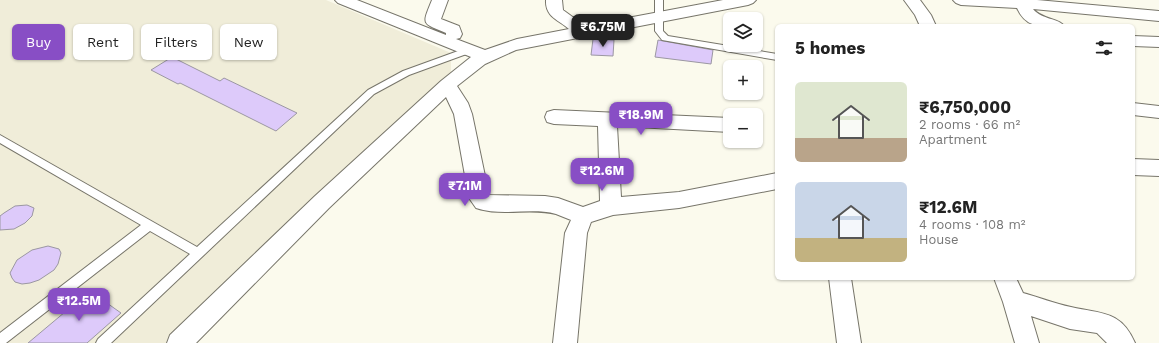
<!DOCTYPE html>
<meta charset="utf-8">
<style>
body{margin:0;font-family:"Work Sans",sans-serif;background:#f6f6f6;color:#222;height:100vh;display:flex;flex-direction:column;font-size:15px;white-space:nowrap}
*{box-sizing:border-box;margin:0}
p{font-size:13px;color:#767676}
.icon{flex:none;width:22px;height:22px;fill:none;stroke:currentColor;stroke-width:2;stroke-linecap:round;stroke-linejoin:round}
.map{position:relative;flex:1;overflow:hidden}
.side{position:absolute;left:775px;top:24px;width:360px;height:256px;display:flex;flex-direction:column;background:#fff;border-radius:6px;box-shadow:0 1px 3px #0004}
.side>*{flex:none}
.hud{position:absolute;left:12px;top:24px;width:380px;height:36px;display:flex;gap:8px}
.tools{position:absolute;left:723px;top:12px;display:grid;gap:8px}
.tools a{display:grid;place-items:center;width:40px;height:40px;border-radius:6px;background:#fff;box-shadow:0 1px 3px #0004;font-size:20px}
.price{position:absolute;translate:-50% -34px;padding:0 9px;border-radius:8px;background:#884ec5;color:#fff;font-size:13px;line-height:26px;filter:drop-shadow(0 1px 2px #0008)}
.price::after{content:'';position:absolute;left:50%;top:24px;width:12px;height:9px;margin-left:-6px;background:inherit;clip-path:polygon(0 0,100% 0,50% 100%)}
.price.on{background:#222;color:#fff}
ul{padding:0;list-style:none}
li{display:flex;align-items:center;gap:12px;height:100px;padding:0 20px}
li span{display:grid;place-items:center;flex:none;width:112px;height:80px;border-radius:6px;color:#555}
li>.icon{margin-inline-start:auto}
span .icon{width:48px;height:48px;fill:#fffc;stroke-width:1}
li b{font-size:17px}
h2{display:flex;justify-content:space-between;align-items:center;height:48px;padding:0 20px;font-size:17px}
.pill{padding:0 14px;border-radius:6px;background:#fff;box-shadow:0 1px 3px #0004;font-size:14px;line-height:36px}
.pill.on{background:#884ec5;color:#fff}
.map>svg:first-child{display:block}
.built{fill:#f0edd9}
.building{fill:#ddcafa;stroke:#9b97a2}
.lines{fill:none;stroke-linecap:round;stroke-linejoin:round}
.service-casing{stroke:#77756a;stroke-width:2}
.minor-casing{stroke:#77756a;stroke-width:2}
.service{fill:#fff;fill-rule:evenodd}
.minor{fill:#fff;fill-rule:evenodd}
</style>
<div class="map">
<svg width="1159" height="343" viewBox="0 0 1159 343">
<rect width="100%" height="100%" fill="#fbfaed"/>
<path class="built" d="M 0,0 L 326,0 L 451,53 L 451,74 L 167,343 L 0,343 Z"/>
<path class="building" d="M 593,39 L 614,40 L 613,56 L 591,55 Z
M 658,40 L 713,50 L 711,64 L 655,57 Z
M 172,57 L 220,81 L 224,78 L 297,113 L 276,131 L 180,83 L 178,84 L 151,70 Z
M 27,205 L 34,208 L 32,216 L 25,223 L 14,229 L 0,230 L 0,216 L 4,213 L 15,206 Z
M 48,246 L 59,249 L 61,253 L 58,264 L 54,270 L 39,280 L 30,283 L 22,284 L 15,282 L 12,278 L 10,273 L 17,260 L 32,250 Z
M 90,291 L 121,313 L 87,343 L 28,343 Z"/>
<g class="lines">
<g class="service-casing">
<path id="service" d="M 655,0 L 663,0 L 663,31 L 668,36 L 777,54 L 777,60 L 662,40 L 655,31 Z
M 469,47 L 473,50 L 472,52 L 409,75 L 374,94 L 111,343 L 96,343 L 98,339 L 190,254 L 150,231 L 6,343 L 0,343 L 0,333 L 141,225 L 0,143 L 0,135 L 197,247 L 368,90 L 403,71 Z"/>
</g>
<g class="minor-casing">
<path id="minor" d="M 335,0 L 357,0 L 446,35 L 446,33 C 421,23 422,25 432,0 L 448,0 L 441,19 L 459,26 L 462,34 L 460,38 L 456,39 L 485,50 L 517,39 L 569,29 C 559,20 545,17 546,0 L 562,0 L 563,10 L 585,26 L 723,0 L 756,0 L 753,3 L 748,5 L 516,50 L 485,64 L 457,86 L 468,103 L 472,114 L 489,195 L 545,196 L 558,198 L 583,207 L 600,201 L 598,126 L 554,124 L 547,122 L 545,117 L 547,112 L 554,110 L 730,118 L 730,132 L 617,126 L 621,197 L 679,192 L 777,173 L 777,189 L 679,208 L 613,215 L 591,222 L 587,233 L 577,343 L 553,343 L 565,233 L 571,220 C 566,218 561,216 556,214 C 531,207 503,217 476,208 L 469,198 L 454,114 L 446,97 L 329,208 L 196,343 L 167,343 L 170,335 L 315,196 L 441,81 L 471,57 L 338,3 Z
M 904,0 L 920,0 L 931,15 L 936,26 L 920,26 L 915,15 Z
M 953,0 L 1037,0 L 1159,11 L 1159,21 L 1033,9 C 1042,20 1059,18 1064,26 C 1043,26 1027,30 1017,8 L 961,5 L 956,3 Z
M 1133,36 L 1159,37 L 1159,47 L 1133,46 Z
M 1133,103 L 1159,106 L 1159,118 L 1133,115 Z
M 1133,159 L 1159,160 L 1159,176 L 1133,175 Z
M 829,278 L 851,278 L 861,343 L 837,343 Z
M 994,278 L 1016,278 L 1023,293 C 1039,297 1055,304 1071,307 C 1101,314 1121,310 1135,343 L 1107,343 L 1097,333 L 1070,329 L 1031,316 L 1039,343 L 1015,343 L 1003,302 Z"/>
</g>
<use href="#service" class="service"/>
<use href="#minor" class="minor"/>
</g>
</svg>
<div class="tools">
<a><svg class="icon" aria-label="layers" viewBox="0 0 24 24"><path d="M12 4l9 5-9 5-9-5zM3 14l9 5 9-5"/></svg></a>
<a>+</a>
<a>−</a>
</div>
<b class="price on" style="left:603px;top:48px">₹6.75M</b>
<b class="price" style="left:641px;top:136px">₹18.9M</b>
<b class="price" style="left:602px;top:192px">₹12.6M</b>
<b class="price" style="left:465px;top:207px">₹7.1M</b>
<b class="price" style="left:79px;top:322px">₹12.5M</b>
<div class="hud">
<a class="pill on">Buy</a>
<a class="pill">Rent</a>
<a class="pill">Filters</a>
<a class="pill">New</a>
</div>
<section class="side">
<h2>5 homes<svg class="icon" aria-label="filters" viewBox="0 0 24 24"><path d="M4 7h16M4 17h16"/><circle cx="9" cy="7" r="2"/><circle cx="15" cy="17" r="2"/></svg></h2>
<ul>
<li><span style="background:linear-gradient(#dfe7d0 70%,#b9a48a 0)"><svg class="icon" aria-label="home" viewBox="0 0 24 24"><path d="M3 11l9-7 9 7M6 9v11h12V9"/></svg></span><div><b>₹6,750,000</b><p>2 rooms · 66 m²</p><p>Apartment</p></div></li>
<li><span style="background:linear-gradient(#c9d6e8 70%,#c2b280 0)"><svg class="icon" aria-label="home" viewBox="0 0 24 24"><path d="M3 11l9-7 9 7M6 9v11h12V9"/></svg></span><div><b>₹12.6M</b><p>4 rooms · 108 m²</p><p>House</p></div></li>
</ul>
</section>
</div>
